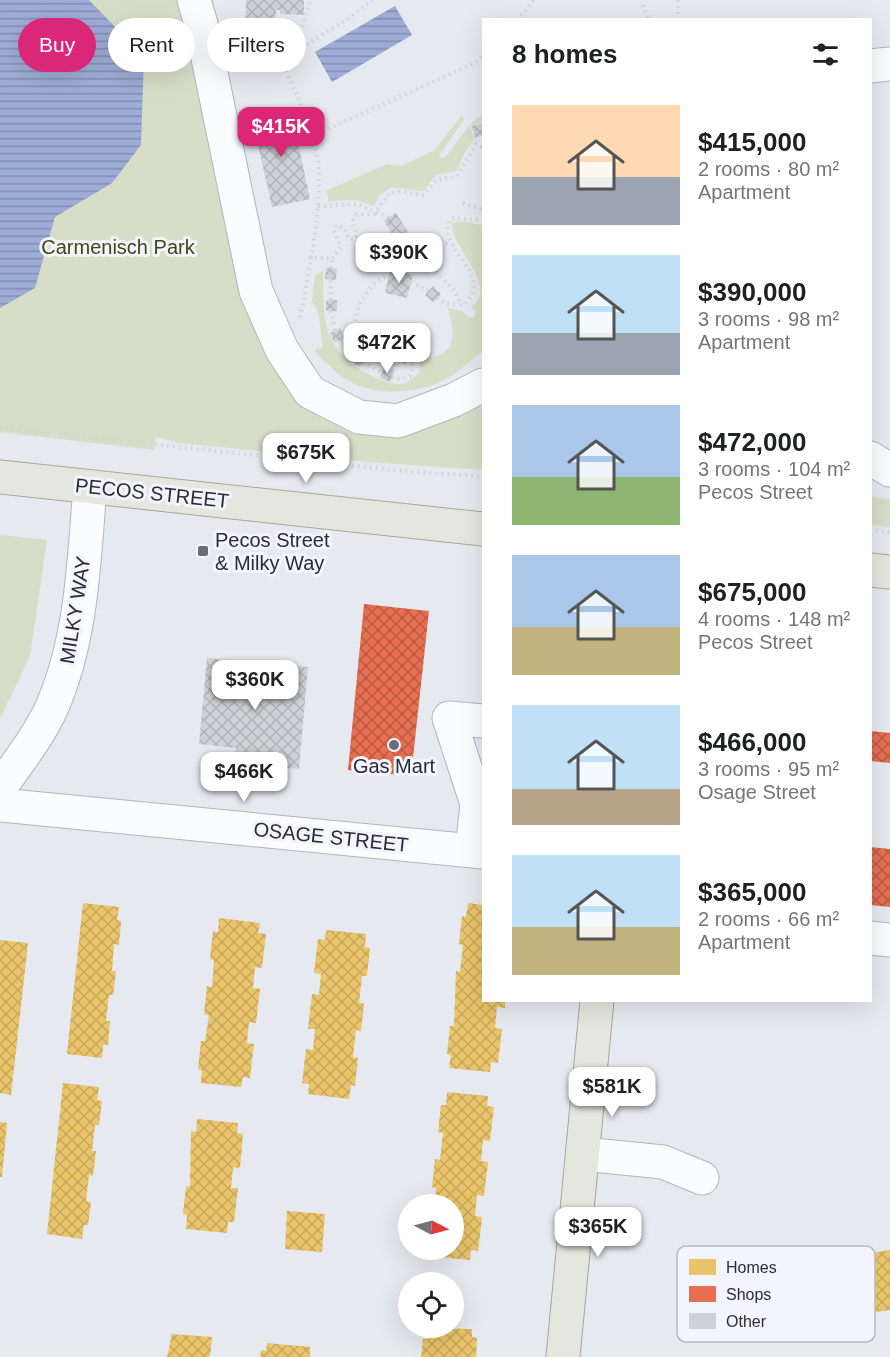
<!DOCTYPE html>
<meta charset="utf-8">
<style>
body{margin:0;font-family:Helvetica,sans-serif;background:#f6f6f6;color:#202124;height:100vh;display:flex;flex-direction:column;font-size:22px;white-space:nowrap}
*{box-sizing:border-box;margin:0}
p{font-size:20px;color:#757577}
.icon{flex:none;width:33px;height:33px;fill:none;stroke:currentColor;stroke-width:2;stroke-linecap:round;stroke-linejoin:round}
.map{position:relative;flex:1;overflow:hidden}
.panel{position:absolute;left:482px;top:18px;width:390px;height:984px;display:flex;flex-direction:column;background:#fff;border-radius:0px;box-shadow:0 6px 24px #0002}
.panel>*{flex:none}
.guide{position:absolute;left:18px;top:18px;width:374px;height:54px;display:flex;gap:12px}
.needle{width:39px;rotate:96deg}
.buttons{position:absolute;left:398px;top:1194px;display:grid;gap:12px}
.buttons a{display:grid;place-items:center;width:66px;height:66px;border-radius:50%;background:#fff;box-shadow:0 6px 24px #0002;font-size:30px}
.price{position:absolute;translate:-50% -51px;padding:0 14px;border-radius:12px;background:#fff;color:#222;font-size:20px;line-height:39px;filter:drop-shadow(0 2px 3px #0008)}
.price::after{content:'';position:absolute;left:50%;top:36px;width:18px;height:14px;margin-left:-9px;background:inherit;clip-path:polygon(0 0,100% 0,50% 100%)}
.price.selected{background:#db2777;color:#fff}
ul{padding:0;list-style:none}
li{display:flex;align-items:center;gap:18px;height:150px;padding:0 30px}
li span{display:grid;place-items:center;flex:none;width:168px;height:120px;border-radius:0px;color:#555}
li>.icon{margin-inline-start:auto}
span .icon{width:72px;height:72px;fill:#fffc;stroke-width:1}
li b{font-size:26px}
h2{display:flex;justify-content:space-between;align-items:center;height:72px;padding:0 30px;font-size:26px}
.tag{padding:0 21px;border-radius:27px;background:#fff;box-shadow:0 6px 24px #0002;font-size:21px;line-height:54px}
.tag.selected{background:#db2777;color:#fff}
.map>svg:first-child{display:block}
.green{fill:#d8ddc7}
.water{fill:url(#water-rules)}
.homes{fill:url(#homes-cross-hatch)}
.shops{fill:url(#shops-cross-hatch)}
.building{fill:url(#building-cross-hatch)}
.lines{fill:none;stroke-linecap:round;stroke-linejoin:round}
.minor-casing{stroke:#b3b5ba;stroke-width:35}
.major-casing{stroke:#a5a89b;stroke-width:35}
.path{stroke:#d3d3d5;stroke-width:4;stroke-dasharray:1.5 4.5;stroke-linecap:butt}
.minor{stroke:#fbfcfd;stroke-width:33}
.major{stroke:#e5e6de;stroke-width:33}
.poi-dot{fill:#6c6e74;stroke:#f2f5fd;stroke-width:2}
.labels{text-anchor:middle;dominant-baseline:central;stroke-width:6;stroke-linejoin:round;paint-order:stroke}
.park-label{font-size:20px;fill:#3f4614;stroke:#f2f5fd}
.street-label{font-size:20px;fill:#2a2c31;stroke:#f2f5fd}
.poi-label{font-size:20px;fill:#2a2c31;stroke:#f2f5fd;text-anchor:start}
.key{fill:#f2f5fd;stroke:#b6b9c0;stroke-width:1.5}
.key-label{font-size:16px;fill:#2a2c31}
</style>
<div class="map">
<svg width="890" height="1357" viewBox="0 0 890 1357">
<defs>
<pattern id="water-rules" width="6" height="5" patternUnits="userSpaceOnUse" patternTransform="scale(1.5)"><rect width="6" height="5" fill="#9eadd7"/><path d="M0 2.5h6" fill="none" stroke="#818daf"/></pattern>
<pattern id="homes-cross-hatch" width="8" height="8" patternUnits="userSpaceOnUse" patternTransform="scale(1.5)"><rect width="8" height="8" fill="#e9c46a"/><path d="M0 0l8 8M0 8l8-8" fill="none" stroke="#c8a95c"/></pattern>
<pattern id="shops-cross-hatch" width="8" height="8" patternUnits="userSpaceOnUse" patternTransform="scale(1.5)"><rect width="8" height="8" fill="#e76f51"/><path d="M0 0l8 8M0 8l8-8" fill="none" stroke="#bb5b44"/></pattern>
<pattern id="building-cross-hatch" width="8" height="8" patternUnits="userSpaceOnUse" patternTransform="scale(1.5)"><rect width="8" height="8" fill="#cfd1d6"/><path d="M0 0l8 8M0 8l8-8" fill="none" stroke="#b2b4b8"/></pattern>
</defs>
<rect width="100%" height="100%" fill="#e7e9f0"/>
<path class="green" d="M 0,0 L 213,0 L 231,83 L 238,267 L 267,349 L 415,431 L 453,419 L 483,404 L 483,470 L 368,462 L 180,443 L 156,437 L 154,450 L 0,432 Z
M 483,114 L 483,122 L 470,126 L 474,139 L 465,152 L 457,171 L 436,175 L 423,191 L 391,187 L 380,195 L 374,206 L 356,200 L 328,201 L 327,190 L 388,164 L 401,166 L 435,150 L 462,115 L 464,119 L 439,156 L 444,158 C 458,143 467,124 483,114 Z
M 457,221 L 483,225 L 483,351 C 469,362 454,376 438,383 C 405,397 358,395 333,369 C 327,363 317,357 315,350 L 323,347 C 319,331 323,316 312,302 L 315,275 L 323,271 C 324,314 320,345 361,370 C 375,378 389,385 405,384 L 419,373 L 420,359 C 456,356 456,340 448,308 L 463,311 L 468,317 L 474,317 L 476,312 L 471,307 C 501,288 450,247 452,224 Z
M 870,497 L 890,499 L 890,527 L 870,525 Z
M 0,535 L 47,540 L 30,656 L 0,719 Z"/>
<path class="water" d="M 0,0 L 89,0 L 144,57 L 141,145 L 112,183 L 55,217 L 35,288 L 0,308 Z
M 395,6 L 412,35 L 332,82 L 315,52 Z"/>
<path class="homes" d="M 83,903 L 119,907 L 117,920 L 121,921 L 119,945 L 114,944 L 112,971 L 116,971 L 113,995 L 109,995 L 106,1021 L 110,1021 L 108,1045 L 103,1045 L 102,1058 L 67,1054 Z
M 468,903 L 483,905 L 483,1000 L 505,1000 L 505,1008 L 497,1007 L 495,1028 L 502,1029 L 498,1063 L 491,1062 L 490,1072 L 449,1068 L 451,1055 L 447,1054 L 450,1026 L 454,1026 L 456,971 L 460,972 L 463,945 L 459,944 L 462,916 L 466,917 Z
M 219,918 L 260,923 L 258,933 L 266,934 L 262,968 L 255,967 L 253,988 L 260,989 L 256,1023 L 249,1022 L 247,1043 L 254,1044 L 250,1078 L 243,1077 L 241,1087 L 201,1083 L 202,1070 L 198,1069 L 201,1041 L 205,1041 L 209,1015 L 204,1014 L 207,986 L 212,987 L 214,960 L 210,959 L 213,931 L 218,932 Z
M 326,930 L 366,934 L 365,947 L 370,948 L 367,976 L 362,976 L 359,1003 L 364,1003 L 361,1031 L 356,1030 L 353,1057 L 358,1058 L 355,1086 L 351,1085 L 349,1099 L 308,1094 L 309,1084 L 302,1083 L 306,1049 L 313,1050 L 315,1029 L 308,1029 L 312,994 L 319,995 L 321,974 L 314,973 L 318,939 L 325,940 Z
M 0,940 L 28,943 L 11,1095 L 0,1093 Z
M 63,1083 L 99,1087 L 97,1100 L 102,1101 L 99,1125 L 95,1125 L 92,1151 L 96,1151 L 93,1176 L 89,1175 L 86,1201 L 91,1202 L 88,1225 L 84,1225 L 82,1239 L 47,1234 Z
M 447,1092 L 488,1096 L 487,1106 L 494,1107 L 490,1141 L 483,1140 L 481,1161 L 488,1162 L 484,1196 L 477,1195 L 475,1216 L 482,1217 L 478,1251 L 471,1250 L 470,1260 L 429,1256 L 430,1250 L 453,1250 L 453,1204 L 435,1204 L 436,1188 L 432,1187 L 435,1159 L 440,1160 L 443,1133 L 438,1132 L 441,1105 L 446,1105 Z
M 197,1119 L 238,1123 L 237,1133 L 243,1134 L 240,1168 L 233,1167 L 231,1188 L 238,1188 L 234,1222 L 228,1222 L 227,1233 L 186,1229 L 187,1215 L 183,1214 L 186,1186 L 190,1187 L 191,1131 L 196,1132 Z
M 0,1122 L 7,1123 L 2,1177 L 0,1177 Z
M 287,1211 L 325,1214 L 322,1252 L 285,1249 Z
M 890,1250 L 890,1310 L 734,1333 L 730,1307 L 749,1304 L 744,1273 Z
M 429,1328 L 472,1329 L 472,1337 L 477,1338 L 476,1357 L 421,1357 L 423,1339 L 428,1339 Z
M 172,1334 L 212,1337 L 210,1357 L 167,1357 Z
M 267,1343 L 310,1347 L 310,1357 L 260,1357 L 261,1350 L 266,1351 Z"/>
<path class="shops" d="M 364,604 L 429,611 L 411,776 L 348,770 Z
M 870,731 L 890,733 L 890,763 L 870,761 Z
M 870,847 L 890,849 L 890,907 L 870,905 Z"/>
<path class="building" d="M 246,0 L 304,0 L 304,15 L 280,14 L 280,10 L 276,10 L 275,26 L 245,25 Z
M 291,110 L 310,199 L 272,207 L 252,118 Z
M 483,123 L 483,135 L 475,138 L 472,126 Z
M 396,213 L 415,243 L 403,251 L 384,221 Z
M 326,268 L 337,269 L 336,280 L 325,279 Z
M 390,270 L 413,275 L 407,298 L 385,293 Z
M 433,286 L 441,294 L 433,302 L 425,295 Z
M 326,300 L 337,300 L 337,311 L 326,311 Z
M 359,325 L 365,334 L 356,340 L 350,331 Z
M 340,328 L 345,338 L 334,343 L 330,333 Z
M 378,338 L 388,343 L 384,353 L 374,349 Z
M 400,349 L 410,354 L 406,364 L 395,360 Z
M 356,352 L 366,357 L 360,367 L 350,361 Z
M 384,367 L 394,371 L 390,382 L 380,378 Z
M 207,658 L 308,667 L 299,769 L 235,763 L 236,748 L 199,744 Z"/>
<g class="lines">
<g class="minor-casing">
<path id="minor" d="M 194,0 L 201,24 L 256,291 L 282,350 L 310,392 L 359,417 L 398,421 L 454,400 L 483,385
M 870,66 L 890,64
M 870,458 L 890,470
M 0,788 C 18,762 39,736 52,707 C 82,638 84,561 90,487
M 0,805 L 483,852
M 472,850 L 477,804 L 449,718 L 483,721
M 870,938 L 890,940
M 583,1154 L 663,1162 L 702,1178"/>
</g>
<g class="major-casing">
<path id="major" d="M 0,477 L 483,529
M 870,570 L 890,572
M 563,1357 L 597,1000"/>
</g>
<path class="path" d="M 678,0 L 678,20
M 643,5 L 649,20
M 517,20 L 534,0
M 283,57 L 303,25 L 310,0
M 281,60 C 297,96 319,137 319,177 C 320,219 308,276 300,318
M 281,60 L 348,19 L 372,0
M 312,136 L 475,63 L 483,55
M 463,203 L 483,210
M 318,206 L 358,204 L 389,218
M 430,241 L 436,246 L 451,242
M 410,247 L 453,289 L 462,305
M 309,257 L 332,259 L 341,247 L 334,231 L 337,225 L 345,229 L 349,239 L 355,239 L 357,234 L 352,222 L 356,215 L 374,214 L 389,193 L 402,191 L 423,195 L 437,180 L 457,176 L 476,144 L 483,147
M 331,268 L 332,259
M 411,282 L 429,291
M 437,298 L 447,304 L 462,305 C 501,278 429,243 452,218 L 483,220
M 331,300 L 331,279
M 331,311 L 335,330
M 355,327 C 353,311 370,279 388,276
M 361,336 L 376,343
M 340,340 L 353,356
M 386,348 L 398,354
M 363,362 L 382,373
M 392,377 L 400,379 L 410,376 L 413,366 L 408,359
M 0,428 L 414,472 L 483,476
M 870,530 L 890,532"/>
<use href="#minor" class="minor"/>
<use href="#major" class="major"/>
</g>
<g class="poi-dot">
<rect x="197" y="545" width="12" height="12" rx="3"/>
<circle cx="394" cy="745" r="6"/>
</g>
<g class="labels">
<g class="park-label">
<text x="118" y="247">Carmenisch Park</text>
</g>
<g class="street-label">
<text transform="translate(152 493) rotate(6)">PECOS STREET</text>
<text transform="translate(75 610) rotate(-81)">MILKY WAY</text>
<text transform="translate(331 837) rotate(6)">OSAGE STREET</text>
</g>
<g class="poi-label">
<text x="215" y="540">Pecos Street<tspan x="215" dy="23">&amp; Milky Way</tspan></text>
<text x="394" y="766" text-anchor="middle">Gas Mart</text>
</g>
</g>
<rect x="677" y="1246" width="198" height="96" rx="9" class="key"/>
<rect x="689" y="1259" width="27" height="16" fill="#e9c46a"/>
<rect x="689" y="1286" width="27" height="16" fill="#e76f51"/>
<rect x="689" y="1313" width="27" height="16" fill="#cfd1d6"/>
<g class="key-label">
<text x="726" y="1273">Homes</text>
<text x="726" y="1300">Shops</text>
<text x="726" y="1327">Other</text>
</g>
</svg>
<div class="buttons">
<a><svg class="needle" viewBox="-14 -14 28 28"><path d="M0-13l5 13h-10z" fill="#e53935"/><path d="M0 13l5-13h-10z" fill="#757577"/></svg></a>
<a><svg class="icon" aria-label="locate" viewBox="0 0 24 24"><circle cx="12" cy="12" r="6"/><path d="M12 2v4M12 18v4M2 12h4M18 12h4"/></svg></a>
</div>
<b class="price selected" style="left:281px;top:158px">$415K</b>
<b class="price" style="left:399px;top:284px">$390K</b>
<b class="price" style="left:387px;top:374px">$472K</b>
<b class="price" style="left:306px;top:484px">$675K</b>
<b class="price" style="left:255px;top:711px">$360K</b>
<b class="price" style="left:244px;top:803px">$466K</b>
<b class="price" style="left:612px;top:1118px">$581K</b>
<b class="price" style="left:598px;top:1258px">$365K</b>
<div class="guide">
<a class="tag selected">Buy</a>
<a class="tag">Rent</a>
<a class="tag">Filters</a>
</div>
<section class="panel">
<h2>8 homes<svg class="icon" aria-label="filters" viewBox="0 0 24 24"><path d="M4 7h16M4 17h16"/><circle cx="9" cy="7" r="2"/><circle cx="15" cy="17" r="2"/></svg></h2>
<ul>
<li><span style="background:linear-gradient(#ffd9b3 60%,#9aa5b1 0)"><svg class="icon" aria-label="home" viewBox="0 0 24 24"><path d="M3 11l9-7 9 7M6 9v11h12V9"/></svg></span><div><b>$415,000</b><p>2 rooms · 80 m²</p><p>Apartment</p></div></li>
<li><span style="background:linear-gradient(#bfe0f5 65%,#9aa5b1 0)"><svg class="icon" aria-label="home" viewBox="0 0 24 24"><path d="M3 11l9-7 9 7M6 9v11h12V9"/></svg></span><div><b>$390,000</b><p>3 rooms · 98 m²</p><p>Apartment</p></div></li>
<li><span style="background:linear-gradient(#a9c7e8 60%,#8fb573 0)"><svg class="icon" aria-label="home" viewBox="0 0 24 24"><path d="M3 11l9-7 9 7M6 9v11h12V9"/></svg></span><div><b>$472,000</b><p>3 rooms · 104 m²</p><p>Pecos Street</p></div></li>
<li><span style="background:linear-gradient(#a9c7e8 60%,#c2b280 0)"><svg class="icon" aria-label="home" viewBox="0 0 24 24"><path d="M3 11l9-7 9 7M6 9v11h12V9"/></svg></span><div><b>$675,000</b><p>4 rooms · 148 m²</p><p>Pecos Street</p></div></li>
<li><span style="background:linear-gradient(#bfe0f5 70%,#b9a48a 0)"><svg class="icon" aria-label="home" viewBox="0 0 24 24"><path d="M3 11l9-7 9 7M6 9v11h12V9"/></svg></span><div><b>$466,000</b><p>3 rooms · 95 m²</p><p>Osage Street</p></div></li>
<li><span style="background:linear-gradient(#bfe0f5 60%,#c2b280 0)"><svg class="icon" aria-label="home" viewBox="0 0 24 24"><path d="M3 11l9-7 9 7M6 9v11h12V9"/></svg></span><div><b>$365,000</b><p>2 rooms · 66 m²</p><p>Apartment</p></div></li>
</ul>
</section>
</div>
